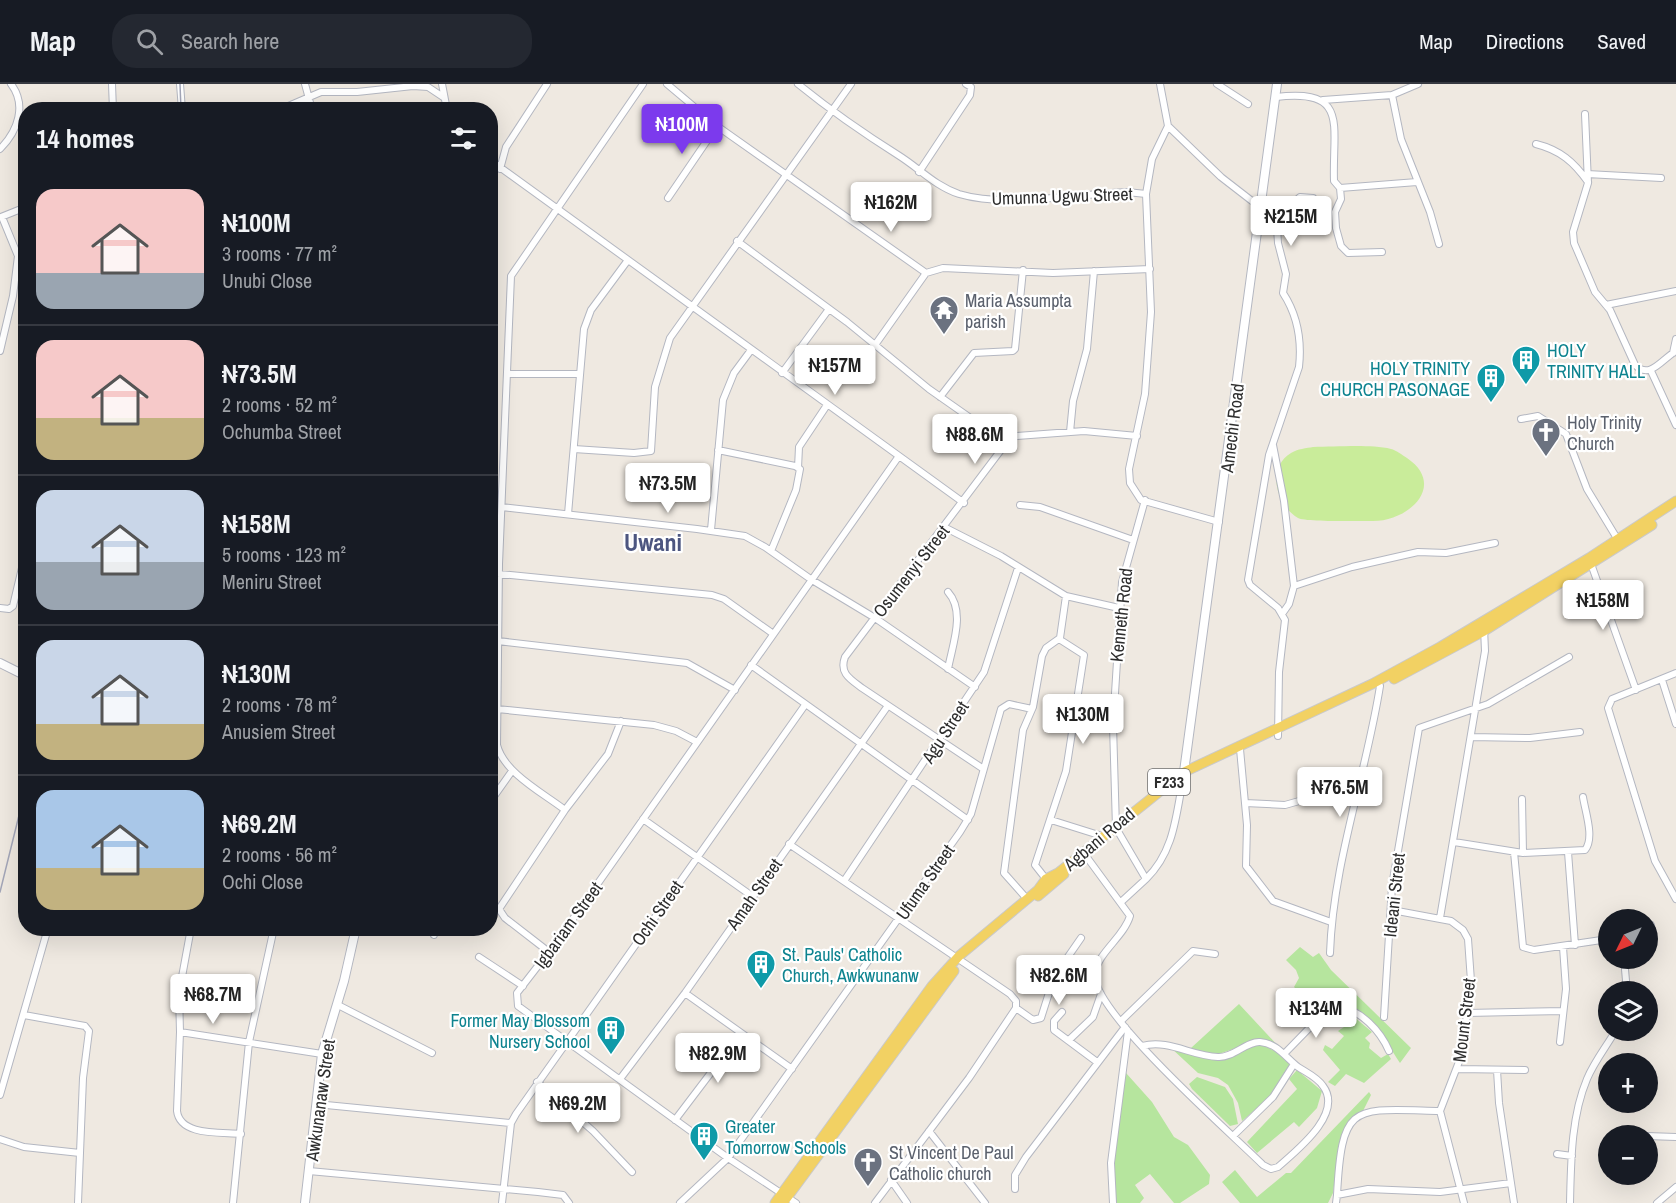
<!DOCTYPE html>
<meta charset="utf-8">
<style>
body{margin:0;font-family:"Archivo Narrow",sans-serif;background:#242831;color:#f1f3f6;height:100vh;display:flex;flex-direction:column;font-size:22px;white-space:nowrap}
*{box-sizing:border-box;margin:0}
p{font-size:20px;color:#9ea1a6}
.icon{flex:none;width:33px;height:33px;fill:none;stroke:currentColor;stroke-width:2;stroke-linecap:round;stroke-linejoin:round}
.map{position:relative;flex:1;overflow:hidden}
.drawer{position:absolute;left:18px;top:18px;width:480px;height:834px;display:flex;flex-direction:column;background:#171b24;border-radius:24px;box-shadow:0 6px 24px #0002}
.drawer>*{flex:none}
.needle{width:39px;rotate:227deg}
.buttons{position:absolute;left:1598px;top:825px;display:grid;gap:12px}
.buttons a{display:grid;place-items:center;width:60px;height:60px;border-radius:50%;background:#171b24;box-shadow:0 6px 24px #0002;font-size:30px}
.price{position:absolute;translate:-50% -51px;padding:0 14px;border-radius:6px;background:#fff;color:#222;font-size:20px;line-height:39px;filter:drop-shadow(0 2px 3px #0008)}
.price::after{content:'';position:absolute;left:50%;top:36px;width:18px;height:14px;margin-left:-9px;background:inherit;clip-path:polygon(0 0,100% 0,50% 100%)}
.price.selected{background:#7c3aed;color:#fff}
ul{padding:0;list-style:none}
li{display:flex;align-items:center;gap:18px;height:150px;padding:0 18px}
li+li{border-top:2px solid #363941}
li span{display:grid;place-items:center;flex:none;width:168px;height:120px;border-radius:18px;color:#555}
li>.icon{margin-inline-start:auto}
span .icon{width:72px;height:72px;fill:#fffc;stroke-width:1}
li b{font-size:26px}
h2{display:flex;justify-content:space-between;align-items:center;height:72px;padding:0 18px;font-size:26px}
header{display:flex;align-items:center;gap:36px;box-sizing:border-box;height:84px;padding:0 30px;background:#171b24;border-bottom:2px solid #363941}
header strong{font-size:28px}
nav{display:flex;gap:33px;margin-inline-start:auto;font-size:21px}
.search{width:420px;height:54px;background:#242831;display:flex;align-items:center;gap:15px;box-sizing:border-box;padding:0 21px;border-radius:24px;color:#9ea1a6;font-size:22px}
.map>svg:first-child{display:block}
.green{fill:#b6e59e}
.pitch{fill:#c9ec9a}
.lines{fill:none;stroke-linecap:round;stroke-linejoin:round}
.minor-casing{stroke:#b4b7c1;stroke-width:8}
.tertiary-casing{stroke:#b4b7c1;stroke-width:10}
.secondary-casing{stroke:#b4b7c1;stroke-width:10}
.primary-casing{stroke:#c9c9c9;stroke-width:11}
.minor{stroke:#fff;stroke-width:6}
.tertiary{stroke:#fff;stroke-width:8}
.secondary{stroke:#fff;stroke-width:8}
.primary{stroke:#f2d163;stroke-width:9}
.rail{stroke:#a3a6b8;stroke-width:1.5}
.labels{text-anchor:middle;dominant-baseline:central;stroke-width:4.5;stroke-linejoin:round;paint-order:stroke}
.shield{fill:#fff;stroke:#6d6d6d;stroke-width:1.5}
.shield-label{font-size:16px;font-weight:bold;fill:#2e2e2e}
.street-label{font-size:18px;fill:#2e2e2e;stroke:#fff}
.worship-label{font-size:18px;fill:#5b616d;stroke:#fff;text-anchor:start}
.culture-label{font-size:18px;fill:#0d838f;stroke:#fff;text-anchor:start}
.district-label{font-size:24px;font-weight:bold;fill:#4d5680;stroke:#fff}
</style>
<header>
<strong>Map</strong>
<div class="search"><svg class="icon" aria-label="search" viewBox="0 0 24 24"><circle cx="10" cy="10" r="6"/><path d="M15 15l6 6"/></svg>Search here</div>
<nav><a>Map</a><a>Directions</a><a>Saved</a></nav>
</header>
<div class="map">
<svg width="1676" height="1119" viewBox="0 0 1676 1119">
<rect width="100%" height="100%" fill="#efe9e1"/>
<path class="green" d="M 1300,863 L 1313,873 L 1319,869 L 1331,886 L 1411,964 L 1400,979 C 1386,958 1367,921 1339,918 C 1332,918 1323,923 1317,925 L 1294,903 L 1299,894 L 1296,886 L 1286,876 Z
M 1239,920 L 1280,964 L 1259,956 L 1213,972 L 1191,964 Z
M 1347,927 L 1372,948 L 1365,954 L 1370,959 L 1369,964 L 1381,974 L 1388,970 L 1391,975 L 1364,999 L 1346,990 L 1335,1002 L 1328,998 L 1340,986 L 1323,966 L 1325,961 L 1332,965 L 1344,952 L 1338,947 L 1350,939 Z
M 1260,960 L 1281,970 L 1290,981 L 1271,1012 L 1242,1037 L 1238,1019 L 1228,1001 L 1218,994 L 1198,989 L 1170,963 L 1208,974 L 1237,969 Z
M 1297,986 L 1322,1007 L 1317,1024 L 1299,1043 L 1294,1038 L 1257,1069 L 1247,1058 L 1297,1005 L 1289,995 Z
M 1126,989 L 1152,1018 L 1174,1053 L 1188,1061 L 1210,1091 L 1209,1100 L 1180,1119 L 1174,1119 L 1150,1090 L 1135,1101 L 1144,1114 L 1140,1119 L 1115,1119 L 1113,1067 Z
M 1197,993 L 1225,1003 L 1233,1015 L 1238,1040 L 1230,1042 L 1192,1005 L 1189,1000 Z
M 1369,1008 L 1371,1011 L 1363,1027 L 1349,1037 L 1343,1050 L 1339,1062 L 1333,1109 L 1328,1119 L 1240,1119 L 1222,1098 L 1235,1086 L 1257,1113 L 1286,1089 L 1291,1089 Z"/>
<path class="pitch" d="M 1313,363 C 1336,363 1369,360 1391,365 C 1396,366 1402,371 1407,374 C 1448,402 1407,439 1370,437 C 1357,437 1305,438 1298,434 C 1276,421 1266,384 1291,369 C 1297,365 1307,364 1313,363 Z"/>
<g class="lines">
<g class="minor-casing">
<path id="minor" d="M 112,0 L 113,26
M 180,0 L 182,26
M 305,0 L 312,26
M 442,0 L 447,26
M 667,0 L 717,42 L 926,189 L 943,184 L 1053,189 L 1150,185
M 798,0 C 830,26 863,49 898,71 C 919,84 935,102 959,110 C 1005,124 1078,110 1127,108 L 1146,110
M 1160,0 L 1168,42 L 1152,75 L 1146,110 L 1151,228 L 1145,310 L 1129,385 L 1130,399 L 1141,416 L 1219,438
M 1217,0 L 1248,20
M 1392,11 L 1418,0
M 1276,13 C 1350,4 1332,42 1334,97 L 1340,104 L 1341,115 L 1335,128 L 1336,144 L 1341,162 L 1348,169 L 1382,168
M 1323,16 L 1392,11 L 1401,55 L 1430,128 L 1439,160
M 279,26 L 321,8 L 357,8 L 413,2 L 428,3 L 443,13
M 1585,30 L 1588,99 L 1573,148 L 1574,159 L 1595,208 L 1610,226 L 1635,281 C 1650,296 1662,275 1676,267
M 1168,42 L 1221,93 L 1261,124
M 1536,60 C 1560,66 1574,78 1588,98
M 0,65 C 18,47 27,21 11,0
M 490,76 L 964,419
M 500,85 L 506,63 L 547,0
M 919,88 L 970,11 L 971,3 L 966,0
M 1587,90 L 1661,94
M 1340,104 L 1417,98
M 668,114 L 717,42
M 1,133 L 26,123
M 737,157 L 847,238 L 929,305 L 1006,359
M 1606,221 L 1676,207
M 875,261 L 926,189
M 0,267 L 13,212 L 18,172 L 2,133
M 1673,269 L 1676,255
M 1651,287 L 1676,341
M 782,289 L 829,225
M 508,290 L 580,290
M 940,313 L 974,269 L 1013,267 L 1015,265 L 1023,186
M 1521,335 L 1538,332 L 1566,350 L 1587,405 L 1618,456
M 1070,348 L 1073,317 L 1087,265 L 1094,187
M 1273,361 L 1284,417 L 1294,502 L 1289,520 L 1282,530
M 574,365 L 634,369 L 651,367 L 655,303 L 670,254 L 851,0
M 718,366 L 795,382 L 800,385 L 796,406 L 771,467
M 798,384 L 799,363 L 827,321
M 1020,421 L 1040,423 L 1133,456
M 502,423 L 697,445 L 745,452 L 765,463 L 812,496 L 875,534 L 975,603
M 568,430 L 584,245 L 591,226 L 628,176
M 944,443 L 1001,472 L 1066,512 L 1119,524
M 711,446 L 723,316 L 734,289 L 751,266
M 1590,477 L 1636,606
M 490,489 L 712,511 L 724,515 L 772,549
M 1294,502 L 1352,483 L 1418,468 L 1446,469 L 1495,459
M 948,508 C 966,528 952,562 948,585
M 0,524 L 9,525 L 13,522 L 26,467
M 498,557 L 687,579 L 735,606
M 751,581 L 968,736
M 1676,589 L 1612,615 L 1608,624 L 1655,777 L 1676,815
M 1662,596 L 1676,640
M 497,625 L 654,641 L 676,647 L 697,658
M 1278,652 L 1279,588 L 1285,536 L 1278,524 L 1250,501 L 1248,496 L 1269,371 L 1299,283 C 1302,256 1298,232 1283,209 L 1286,190 L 1278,159 L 1276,129 L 1288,124 L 1300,113 L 1313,114
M 1471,653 L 1530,654 L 1580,648
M 1240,665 L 1247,741 L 1246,782 L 1273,817 L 1331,838
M 982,684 L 862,604 C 850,595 839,589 845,573 L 1010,354 L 1017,352 L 1084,347 L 1137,352
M 1522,715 L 1523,769
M 490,718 L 512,687
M 1245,719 L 1285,721 L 1338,706
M 565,726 C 543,709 504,689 497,661 L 499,480 L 511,192 L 643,0
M 643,735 L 752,812
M 1051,736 L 1102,752
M 1454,758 L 1523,769 L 1585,766 C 1595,754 1585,727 1583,713
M 789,760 L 1010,910 L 1016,917 L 1016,924 L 969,994 L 875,1119
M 1514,768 L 1523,863 L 1534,866 L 1608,855
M 1568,768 L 1575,861
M 1086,772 L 1130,832 C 1124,853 1097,869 1095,890 C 1091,927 1233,1051 1263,1081 L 1271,1085 L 1278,1083 C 1296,1067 1344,1030 1323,1002 C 1317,993 1307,989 1298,983 C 1286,974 1277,959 1260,958 C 1247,957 1233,974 1218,973 C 1191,972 1169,955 1142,962
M 1046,795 L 1035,781 L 1066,687 L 1084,571 L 1059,555
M 1146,795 C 1174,768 1176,732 1183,695
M 844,797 L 984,588 L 1018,484
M 1027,815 L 1004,789 L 1023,646 L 1033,623 L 1042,572 L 1046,564 L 1060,554 L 1066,512
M 1121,818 L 1146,795 L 1116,744 L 1113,641 L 1122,498 L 1145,416
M 1392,826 L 1451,837 L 1463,846 L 1468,855 L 1471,897 L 1462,970 L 1440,1027 L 1464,1119
M 1440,834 L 1485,567 L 1484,544
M 1647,843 L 1651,841
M 191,844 L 179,909 L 180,948 L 322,970
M 434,851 L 436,844
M 549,868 L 505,834 L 499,825 L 565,726 L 608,670 L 621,637
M 1330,869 C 1333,779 1366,691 1380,602
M 479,873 L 523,902
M 1624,874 L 1627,908
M 685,909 L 792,985
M 338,921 L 432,969
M 1016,924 L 1033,936 L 1041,934 L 1054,893 L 1081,854
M 1062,928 L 1054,937 L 1054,946 L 1097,978
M 1467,929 L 1563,927
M 24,931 L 85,942 L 89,947 L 83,994 L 78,1119
M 1384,933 L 1392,802 L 1419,644 L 1488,620 L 1569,573
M 1121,937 L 1193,867 L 1215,870
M 180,948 L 177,1027 C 180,1052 220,1048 241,1050
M 1069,956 L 1093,933 L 1101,910
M 1560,958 L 1566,905 L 1563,863
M 1285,969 L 1321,932 L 1339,922 C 1361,927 1380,946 1389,967
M 1458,985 L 1525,986
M 1497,986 L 1499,1019 L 1514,1119
M 620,995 L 685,909 L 887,623
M 537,998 L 593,1047 L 632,1088
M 0,1011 L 48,844
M 316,1020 L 511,1039
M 675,1036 L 741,949
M 929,1047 L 985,1119
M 1233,1052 L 1273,1013 L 1294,980
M 1647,1052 L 1676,1053
M 0,1055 L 24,1063 L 80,1069
M 1557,1070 L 1572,1072
M 309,1087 L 538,1108 L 563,1111 L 569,1119
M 891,1096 L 907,1119
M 1015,1105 L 1015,1091 L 1026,1073 L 1125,943
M 1337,1111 C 1342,1017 1353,1025 1440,1027
M 233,1119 L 249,958 L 274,844
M 502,1119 L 511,1039 L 516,1030 L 805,621
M 680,1119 L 728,1074 L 960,748 L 971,730 L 1001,625 L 1009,620 L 1032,625
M 796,1119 L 728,1074 L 518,922 L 517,909 L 558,856 L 899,372
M 1113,1119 L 1111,1079 L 1128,947
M 1336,1119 L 1337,1111 L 1368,1105 L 1440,1108 L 1511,1099
M 1570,1119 C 1571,1078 1571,1033 1587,995 C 1594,978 1606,963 1616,946
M 1657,1119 L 1676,1103"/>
</g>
<g class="tertiary-casing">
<path id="tertiary" d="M 305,1119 L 322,970 L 344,897 L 356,844"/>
</g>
<g class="secondary-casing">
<path id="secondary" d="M 0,579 L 26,592
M 1183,695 L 1277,0"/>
</g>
<g class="primary-casing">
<path id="primary" d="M 1394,595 L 1484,547 L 1652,441
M 1038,812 L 1064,790
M 775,1119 L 932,902 L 959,872 L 1038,806 L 1046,795 L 1058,789 L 1184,688 L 1372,600 L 1440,563 L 1589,474 L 1676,417
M 783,1119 L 954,887"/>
</g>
<use href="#minor" class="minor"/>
<use href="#tertiary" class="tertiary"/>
<use href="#secondary" class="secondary"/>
<use href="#primary" class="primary"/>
<path class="rail" d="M 180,0 L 181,26
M 0,808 L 26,703"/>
</g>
<defs>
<g id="temple-pin" transform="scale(1.5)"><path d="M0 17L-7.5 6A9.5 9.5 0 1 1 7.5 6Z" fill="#6b7280" stroke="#fff"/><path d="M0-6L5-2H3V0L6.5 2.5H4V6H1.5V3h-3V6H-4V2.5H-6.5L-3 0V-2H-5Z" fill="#fff"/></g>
<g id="building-pin" transform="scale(1.5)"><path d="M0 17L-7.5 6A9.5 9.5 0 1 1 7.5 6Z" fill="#0f9aa8" stroke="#fff"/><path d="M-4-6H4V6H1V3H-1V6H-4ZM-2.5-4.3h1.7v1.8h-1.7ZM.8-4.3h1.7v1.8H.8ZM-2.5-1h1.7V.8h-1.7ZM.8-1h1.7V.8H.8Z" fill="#fff"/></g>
<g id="church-pin" transform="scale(1.5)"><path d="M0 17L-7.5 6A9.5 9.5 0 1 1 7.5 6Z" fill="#6b7280" stroke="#fff"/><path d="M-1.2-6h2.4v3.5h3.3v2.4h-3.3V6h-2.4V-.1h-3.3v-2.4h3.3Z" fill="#fff"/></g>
</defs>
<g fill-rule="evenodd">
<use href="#temple-pin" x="944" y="226"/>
<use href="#building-pin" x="1526" y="276"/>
<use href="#building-pin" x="1491" y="294"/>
<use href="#church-pin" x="1546" y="348"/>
<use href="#building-pin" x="761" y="880"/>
<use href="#building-pin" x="611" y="946"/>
<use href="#building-pin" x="704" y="1052"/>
<use href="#church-pin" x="868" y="1078"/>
</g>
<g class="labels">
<rect class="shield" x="1148" y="685" width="42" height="26" rx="4.5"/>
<g class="shield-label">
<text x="1169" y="698">F233</text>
</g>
<g class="street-label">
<text transform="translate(1062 112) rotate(-2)">Umunna Ugwu Street</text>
<text transform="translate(1232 344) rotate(-83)">Amechi Road</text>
<text transform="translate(911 487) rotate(-52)">Osumenyi Street</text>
<text transform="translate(1121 531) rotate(-84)">Kenneth Road</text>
<text transform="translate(945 648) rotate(-57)">Agu Street</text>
<text transform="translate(1099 755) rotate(-40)">Agbani Road</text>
<text transform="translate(925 798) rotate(-55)">Ufuma Street</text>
<text transform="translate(754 810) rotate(-55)">Amah Street</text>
<text transform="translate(1394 811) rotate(-84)">Ideani Street</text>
<text transform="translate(657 829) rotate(-55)">Ochi Street</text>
<text transform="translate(568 841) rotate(-54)">Igbariam Street</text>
<text transform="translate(1464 936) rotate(-83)">Mount Street</text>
<text transform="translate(320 1016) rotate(-82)">Awkunanaw Street</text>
</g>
<g class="worship-label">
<text x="965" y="216">Maria Assumpta<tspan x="965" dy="21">parish</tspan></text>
<text x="1567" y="338">Holy Trinity<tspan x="1567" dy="21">Church</tspan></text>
<text x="889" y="1068">St Vincent De Paul<tspan x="889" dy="21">Catholic church</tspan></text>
</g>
<g class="culture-label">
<text x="1547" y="266">HOLY<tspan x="1547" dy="21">TRINITY HALL</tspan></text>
<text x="1470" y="284" text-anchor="end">HOLY TRINITY<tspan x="1470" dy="21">CHURCH PASONAGE</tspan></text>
<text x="782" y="870">St. Pauls' Catholic<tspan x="782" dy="21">Church, Awkwunanw</tspan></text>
<text x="590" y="936" text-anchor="end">Former May Blossom<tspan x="590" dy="21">Nursery School</tspan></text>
<text x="725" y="1042">Greater<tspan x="725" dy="21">Tomorrow Schools</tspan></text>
</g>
<g class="district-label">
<text x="653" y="458">Uwani</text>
</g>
</g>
</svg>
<div class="buttons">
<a><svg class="needle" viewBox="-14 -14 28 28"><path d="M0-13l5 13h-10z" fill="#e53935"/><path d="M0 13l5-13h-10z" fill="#9ea1a6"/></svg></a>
<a><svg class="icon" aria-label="layers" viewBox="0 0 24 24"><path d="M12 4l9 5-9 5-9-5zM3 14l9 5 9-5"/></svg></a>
<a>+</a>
<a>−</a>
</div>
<b class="price selected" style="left:682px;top:71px">₦100M</b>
<b class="price" style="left:891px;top:149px">₦162M</b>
<b class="price" style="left:1291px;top:163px">₦215M</b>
<b class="price" style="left:835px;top:312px">₦157M</b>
<b class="price" style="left:975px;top:381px">₦88.6M</b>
<b class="price" style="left:668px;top:430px">₦73.5M</b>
<b class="price" style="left:1603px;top:547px">₦158M</b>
<b class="price" style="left:1083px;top:661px">₦130M</b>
<b class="price" style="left:1340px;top:734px">₦76.5M</b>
<b class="price" style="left:1059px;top:922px">₦82.6M</b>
<b class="price" style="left:213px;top:941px">₦68.7M</b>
<b class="price" style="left:1316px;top:955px">₦134M</b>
<b class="price" style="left:718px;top:1000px">₦82.9M</b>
<b class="price" style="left:578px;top:1050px">₦69.2M</b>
<section class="drawer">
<h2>14 homes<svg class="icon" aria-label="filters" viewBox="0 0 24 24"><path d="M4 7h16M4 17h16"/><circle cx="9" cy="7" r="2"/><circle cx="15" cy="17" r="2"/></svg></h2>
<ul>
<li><span style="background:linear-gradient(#f6c9c9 70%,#9aa5b1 0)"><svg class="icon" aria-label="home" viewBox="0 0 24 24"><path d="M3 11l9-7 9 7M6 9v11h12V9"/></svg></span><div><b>₦100M</b><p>3 rooms · 77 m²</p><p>Unubi Close</p></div></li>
<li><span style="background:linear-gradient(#f6c9c9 65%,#c2b280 0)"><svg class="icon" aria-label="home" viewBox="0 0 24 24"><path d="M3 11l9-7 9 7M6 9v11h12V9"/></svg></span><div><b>₦73.5M</b><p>2 rooms · 52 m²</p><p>Ochumba Street</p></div></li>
<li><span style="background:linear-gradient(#c9d6e8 60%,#9aa5b1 0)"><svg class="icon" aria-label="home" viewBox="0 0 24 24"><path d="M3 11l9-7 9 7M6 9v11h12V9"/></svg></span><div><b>₦158M</b><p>5 rooms · 123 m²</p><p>Meniru Street</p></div></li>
<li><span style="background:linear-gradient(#c9d6e8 70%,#c2b280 0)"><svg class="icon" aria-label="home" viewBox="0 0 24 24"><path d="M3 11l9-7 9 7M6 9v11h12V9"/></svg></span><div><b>₦130M</b><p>2 rooms · 78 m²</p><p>Anusiem Street</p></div></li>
<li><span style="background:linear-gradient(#a9c7e8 65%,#c2b280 0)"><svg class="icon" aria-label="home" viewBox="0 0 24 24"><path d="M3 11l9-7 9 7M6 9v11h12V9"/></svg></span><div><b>₦69.2M</b><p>2 rooms · 56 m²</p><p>Ochi Close</p></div></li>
</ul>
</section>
</div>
